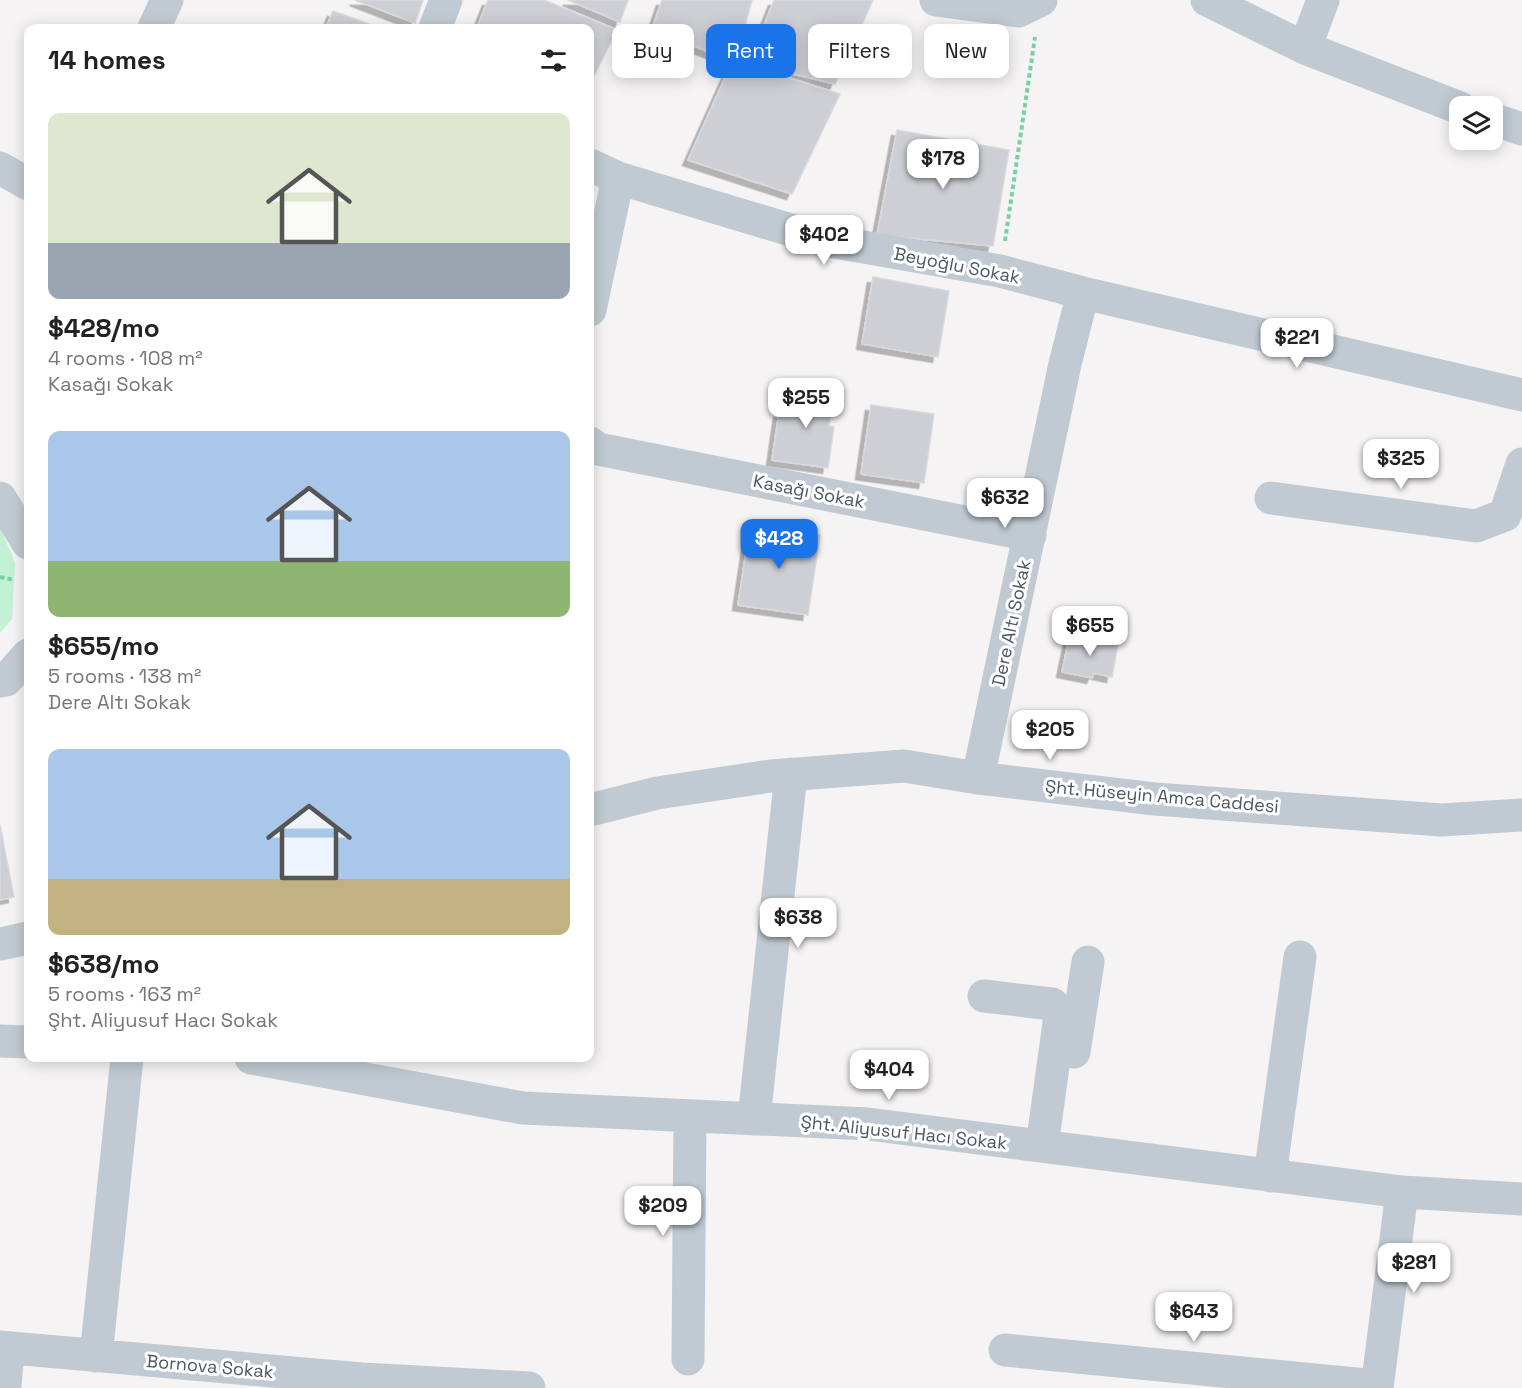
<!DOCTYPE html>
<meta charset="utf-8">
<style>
body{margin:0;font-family:"Space Grotesk",sans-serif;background:#f6f6f6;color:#222;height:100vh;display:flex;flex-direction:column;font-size:22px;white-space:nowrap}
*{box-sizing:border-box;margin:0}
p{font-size:20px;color:#767676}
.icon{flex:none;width:33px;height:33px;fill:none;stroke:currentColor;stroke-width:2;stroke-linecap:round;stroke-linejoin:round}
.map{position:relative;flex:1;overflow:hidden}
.sheet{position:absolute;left:24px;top:24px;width:570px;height:1038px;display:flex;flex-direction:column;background:#fff;border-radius:12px;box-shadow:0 3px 15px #0003}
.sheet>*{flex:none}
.guide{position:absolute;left:612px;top:24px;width:570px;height:54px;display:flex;gap:12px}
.fabs{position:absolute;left:1449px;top:96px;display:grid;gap:12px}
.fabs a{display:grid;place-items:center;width:54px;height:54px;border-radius:12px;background:#fff;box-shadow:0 3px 15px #0003;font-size:30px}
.price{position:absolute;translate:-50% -51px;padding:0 14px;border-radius:12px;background:#fff;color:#222;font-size:20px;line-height:39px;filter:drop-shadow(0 2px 3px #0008)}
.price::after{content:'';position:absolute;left:50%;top:36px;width:18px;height:14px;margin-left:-9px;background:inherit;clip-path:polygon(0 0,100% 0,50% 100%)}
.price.active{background:#1a73e8;color:#fff}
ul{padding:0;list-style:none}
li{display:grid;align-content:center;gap:12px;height:318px;padding:0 24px}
li span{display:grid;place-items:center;height:186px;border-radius:12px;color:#555}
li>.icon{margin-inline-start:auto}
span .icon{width:108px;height:108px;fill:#fffc;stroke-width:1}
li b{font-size:26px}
h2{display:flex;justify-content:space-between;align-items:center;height:72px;padding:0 24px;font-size:26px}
.tag{padding:0 21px;border-radius:12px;background:#fff;box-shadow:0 3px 15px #0003;font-size:21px;line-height:54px}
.tag.active{background:#1a73e8;color:#fff}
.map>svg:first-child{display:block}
.green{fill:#c3f1d5}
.building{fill:#cdcfd5;stroke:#d7d9de;stroke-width:1.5;filter:url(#shadow)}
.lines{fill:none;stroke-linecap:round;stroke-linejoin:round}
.path{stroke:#7ad0a6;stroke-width:4;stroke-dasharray:4.5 3;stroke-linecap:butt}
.minor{stroke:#c1cad2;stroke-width:33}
.labels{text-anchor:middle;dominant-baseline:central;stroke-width:6;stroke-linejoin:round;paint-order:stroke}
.street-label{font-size:18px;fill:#4a5661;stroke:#fff}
</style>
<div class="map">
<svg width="1522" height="1388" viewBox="0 0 1522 1388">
<defs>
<filter id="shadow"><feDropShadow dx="-5.5" dy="5.5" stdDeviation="0" flood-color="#0004"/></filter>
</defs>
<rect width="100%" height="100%" fill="#f5f3f3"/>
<path class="green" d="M 0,527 L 15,563 L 12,619 L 0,633 Z"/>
<path class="building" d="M 355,0 L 423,0 L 415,23 Z
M 488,0 L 544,0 L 617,30 L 590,84 L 590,28 L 477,28 Z
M 568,0 L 628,0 L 620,22 Z
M 662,0 L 752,0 L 743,33 L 714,54 L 652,29 Z
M 774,0 L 873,0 L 835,84 L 749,63 Z
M 333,11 L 380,28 L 326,28 Z
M 733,60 L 840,94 L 792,194 L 688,160 Z
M 897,130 L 1009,150 L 993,246 L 877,235 Z
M 873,277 L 949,291 L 938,357 L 862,344 Z
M 797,384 L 835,389 L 829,426 L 834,427 L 828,468 L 772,460 L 779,412 L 793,414 Z
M 871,405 L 934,414 L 924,483 L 861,474 Z
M 750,525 L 820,535 L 808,615 L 738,605 Z
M 1070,634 L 1118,644 L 1112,677 L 1094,673 L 1092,678 L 1062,672 Z
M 0,825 L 14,897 L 0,900 Z"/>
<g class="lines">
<path class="path" d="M 1005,241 L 1035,37
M 0,577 L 14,580"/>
<path class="minor" d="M 936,0 L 1018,11 L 1041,0
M 1207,0 L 1305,48 L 1460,108
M 154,28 L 167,0
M 435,28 L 446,0
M 1305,48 L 1323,0
M 1492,119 L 1522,129
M 590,165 L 618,178 L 824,240 L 1000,271 L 1083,293 L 1522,395
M 0,168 L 28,184
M 590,310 L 618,178
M 590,443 L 598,449 L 1030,535
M 0,498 L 28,543
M 1271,498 L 1476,526 L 1505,515 L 1522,464
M 0,681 L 6,680 L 28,655
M 978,778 L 1065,364 L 1083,293
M 590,810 L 657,793 L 771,776 L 904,766 L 978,778 L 1155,799 L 1441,820 L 1522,815
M 0,944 L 28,938
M 984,996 L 1052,1004 L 1058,1010 L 1060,1016 L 1042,1146
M 0,1041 L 28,1042
M 1074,1052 L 1088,962
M 251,1058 L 523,1108 L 868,1124 L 1402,1192 L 1522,1199
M 754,1119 L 791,774
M 1270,1176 L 1300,957
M 0,1347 L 362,1379 L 529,1388
M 1005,1350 L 1377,1386
M 96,1356 L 127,1058
M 688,1359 L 690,1116
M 5,1388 L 8,1348
M 1377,1388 L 1402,1192"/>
</g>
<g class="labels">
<g class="street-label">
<text transform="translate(957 265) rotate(11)">Beyoğlu Sokak</text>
<text transform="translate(809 491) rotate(11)">Kasağı Sokak</text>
<text transform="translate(1011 623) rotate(-78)">Dere Altı Sokak</text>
<text transform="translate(1162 796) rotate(5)">Şht. Hüseyin Amca Caddesi</text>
<text transform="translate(904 1132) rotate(6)">Şht. Aliyusuf Hacı Sokak</text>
<text transform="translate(210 1366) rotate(5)">Bornova Sokak</text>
</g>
</g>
</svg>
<div class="fabs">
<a><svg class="icon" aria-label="layers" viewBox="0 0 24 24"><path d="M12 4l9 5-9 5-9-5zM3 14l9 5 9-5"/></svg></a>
</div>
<b class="price" style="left:943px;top:190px">$178</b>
<b class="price" style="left:824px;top:266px">$402</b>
<b class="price" style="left:1297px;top:369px">$221</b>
<b class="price" style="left:806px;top:429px">$255</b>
<b class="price" style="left:1401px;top:490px">$325</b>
<b class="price" style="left:1005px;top:529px">$632</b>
<b class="price active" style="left:779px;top:570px">$428</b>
<b class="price" style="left:1090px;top:657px">$655</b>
<b class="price" style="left:1050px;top:761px">$205</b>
<b class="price" style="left:798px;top:949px">$638</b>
<b class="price" style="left:889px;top:1101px">$404</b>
<b class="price" style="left:663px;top:1237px">$209</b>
<b class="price" style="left:1414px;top:1294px">$281</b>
<b class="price" style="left:1194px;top:1343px">$643</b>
<div class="guide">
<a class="tag">Buy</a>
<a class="tag active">Rent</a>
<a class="tag">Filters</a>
<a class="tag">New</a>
</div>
<section class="sheet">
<h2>14 homes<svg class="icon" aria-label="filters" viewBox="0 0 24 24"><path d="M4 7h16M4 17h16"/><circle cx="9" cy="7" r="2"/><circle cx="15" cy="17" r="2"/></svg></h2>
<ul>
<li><span style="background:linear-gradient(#dfe7d0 70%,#9aa5b1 0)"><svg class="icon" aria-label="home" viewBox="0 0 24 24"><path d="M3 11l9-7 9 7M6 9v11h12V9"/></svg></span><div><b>$428/mo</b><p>4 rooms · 108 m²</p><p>Kasağı Sokak</p></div></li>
<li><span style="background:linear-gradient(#a9c7e8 70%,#8fb573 0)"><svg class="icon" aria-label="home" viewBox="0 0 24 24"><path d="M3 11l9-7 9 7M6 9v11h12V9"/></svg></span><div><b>$655/mo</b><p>5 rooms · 138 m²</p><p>Dere Altı Sokak</p></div></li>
<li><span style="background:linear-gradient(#a9c7e8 70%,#c2b280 0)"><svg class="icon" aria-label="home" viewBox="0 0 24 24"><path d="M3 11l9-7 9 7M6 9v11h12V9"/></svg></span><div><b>$638/mo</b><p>5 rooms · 163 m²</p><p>Şht. Aliyusuf Hacı Sokak</p></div></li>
</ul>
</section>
</div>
